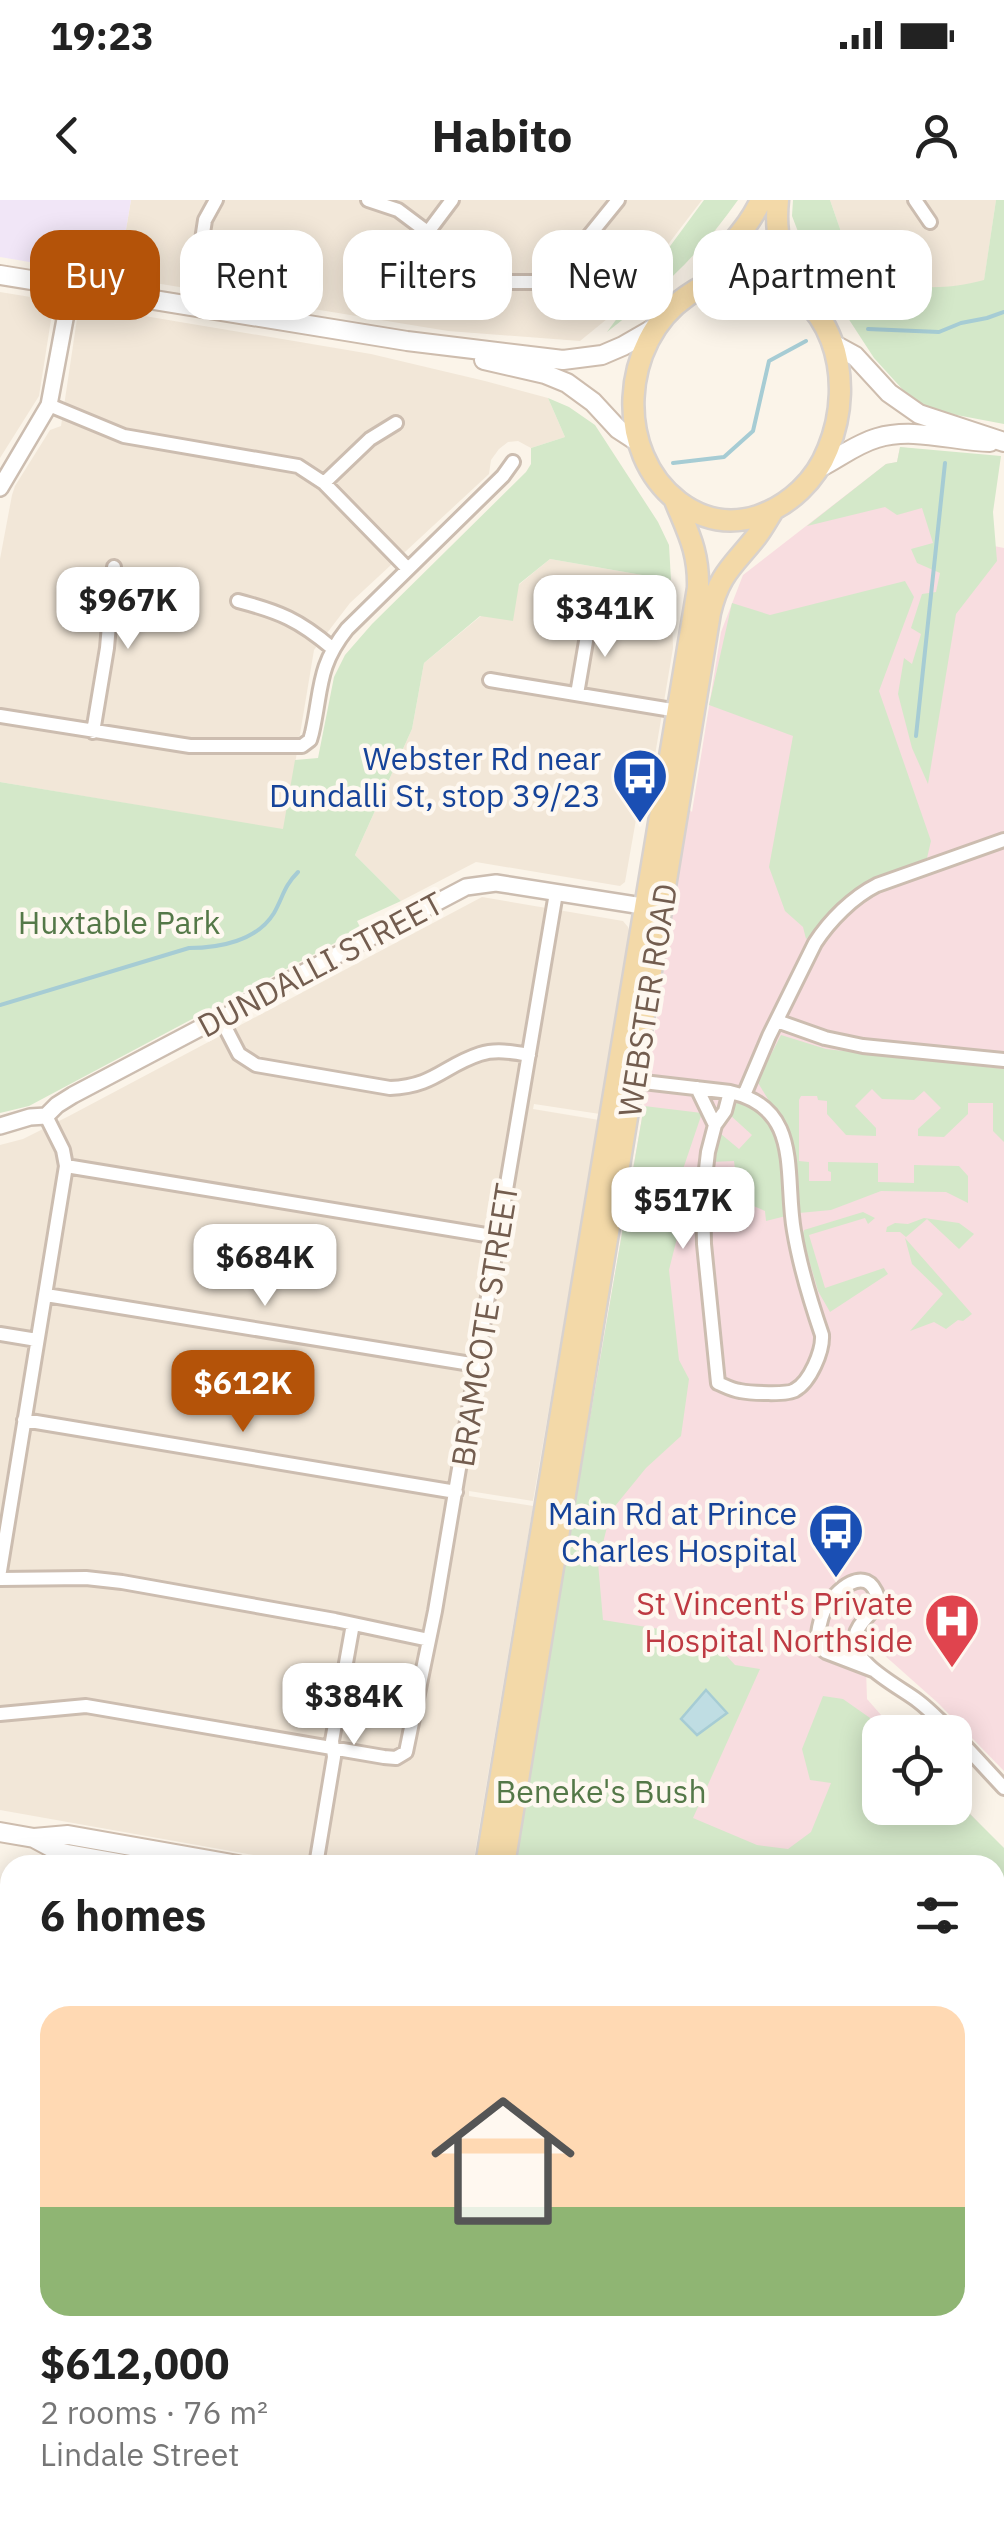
<!DOCTYPE html>
<meta charset="utf-8">
<style>
body{margin:0;font-family:"IBM Plex Sans",sans-serif;background:#f6f6f6;color:#222;height:100vh;display:flex;flex-direction:column;font-size:38px;white-space:nowrap}
*{box-sizing:border-box;margin:0}
p{font-size:32px;color:#767676}
.icon{flex:none;width:55px;height:55px;fill:none;stroke:currentColor;stroke-width:2;stroke-linecap:round;stroke-linejoin:round}
.map{position:relative;flex:1;overflow:hidden}
.sheet{position:absolute;left:0px;top:1655px;width:1005px;height:670px;display:flex;flex-direction:column;background:#fff;border-radius:30px 30px 0 0;box-shadow:0 5px 25px #0003}
.sheet>*{flex:none}
.hud{position:absolute;left:30px;top:30px;width:945px;height:90px;display:flex;gap:20px}
.controls{position:absolute;left:862px;top:1515px;display:grid;gap:20px}
.controls a{display:grid;place-items:center;width:110px;height:110px;border-radius:20px;background:#fff;box-shadow:0 5px 25px #0003;font-size:50px}
.price{position:absolute;translate:-50% -85px;padding:0 22px;border-radius:20px;background:#fff;color:#222;font-size:32px;line-height:65px;filter:drop-shadow(0 2px 5px #0008)}
.price::after{content:'';position:absolute;left:50%;top:60px;width:30px;height:22px;margin-left:-15px;background:inherit;clip-path:polygon(0 0,100% 0,50% 100%)}
.price.active{background:#b45309;color:#fff}
ul{padding:0;list-style:none}
li{display:grid;align-content:center;gap:20px;height:530px;padding:0 40px}
li span{display:grid;place-items:center;height:310px;border-radius:30px;color:#555}
li>.icon{margin-inline-start:auto}
span .icon{width:180px;height:180px;fill:#fffc;stroke-width:1}
li b{font-size:42px}
h2{display:flex;justify-content:space-between;align-items:center;height:120px;padding:0 40px;font-size:42px}
.chip{padding:0 35px;border-radius:30px;background:#fff;box-shadow:0 5px 25px #0003;font-size:35px;line-height:90px}
.chip.active{background:#b45309;color:#fff}
.status{display:flex;justify-content:space-between;align-items:center;height:70px;padding:0 50px;background:#fff;direction:ltr}
.status svg{height:28px;fill:currentColor}
header{display:flex;justify-content:space-between;align-items:center;height:130px;padding:0 40px;background:#fff;font-size:45px;font-weight:800}
.map>svg:first-child{display:block}
.residential{fill:#f2e7d8}
.commercial{fill:#fae7de}
.industrial{fill:#ece7e2}
.education{fill:#f1e6f7}
.medical{fill:#f8dde0}
.green{fill:#d4e8c9}
.water{fill:#bfdde3;stroke:#a6ccd4;stroke-width:2.5}
.lines{fill:none;stroke-linecap:round;stroke-linejoin:round}
.stream{stroke:#a6ccd4;stroke-width:4}
.minor-casing{stroke:#ccbdb0;stroke-width:18}
.tertiary-casing{stroke:#ccbdb0;stroke-width:20}
.secondary-casing{stroke:#cebdae;stroke-width:22}
.primary-casing{stroke:#d8d2ce;stroke-width:25}
.minor{stroke:#fff;stroke-width:12}
.tertiary{stroke:#fff;stroke-width:15}
.secondary{stroke:#fff;stroke-width:18}
.primary{stroke:#f3d9a8;stroke-width:20}
.labels{text-anchor:middle;dominant-baseline:central;stroke-width:9;stroke-linejoin:round;paint-order:stroke}
.transit-label{font-size:32px;fill:#164399;stroke:#fef8f0;text-anchor:end}
.park-label{font-size:32px;fill:#547848;stroke:#fef8f0}
.street-label{font-size:32px;fill:#735d4f;stroke:#fef8f0}
.health-label{font-size:32px;fill:#be3a42;stroke:#fef8f0;text-anchor:end}
</style>
<div class="status"><b>19:23</b><svg viewBox="0 0 49 12"><path d="M0 12V9h3v3zM5 12V6h3v6zM10 12V3h3v9zM15 12V0h3v12zM26 1h20v11H26zM47 4h2v5h-2z"/></svg></div>
<header><svg class="icon" aria-label="back" viewBox="0 0 24 24"><path d="M15 5l-7 7 7 7"/></svg>Habito<svg class="icon" aria-label="person" viewBox="0 0 24 24"><circle cx="12" cy="8" r="4"/><path d="M4 21q1-7 8-7t8 7"/></svg></header>
<div class="map">
<svg width="1004" height="2325" viewBox="0 0 1004 2325">
<rect width="100%" height="100%" fill="#fbf4e9"/>
<path class="residential" d="M 131,0 L 702,0 L 618,110 L 580,141 L 448,131 L 118,77 Z
M 830,0 L 996,0 L 984,81 L 956,87 L 934,89 L 886,81 L 855,72 Z
M 0,92 L 49,100 L 53,107 L 39,196 L 0,258 Z
M 91,107 L 371,154 L 485,181 L 548,198 L 565,237 L 531,248 L 518,241 L 508,242 L 499,249 L 491,260 L 489,274 L 350,403 L 314,450 L 284,630 L 0,582 L 0,359 L 12,295 L 15,286 L 50,230 L 61,226 L 78,112 Z
M 550,359 L 671,380 L 673,448 L 650,585 L 641,591 L 625,682 L 620,686 L 476,662 L 401,701 L 355,655 L 412,529 L 424,463 Z
M 482,697 L 623,721 L 628,727 L 630,734 L 600,914 L 534,904 L 533,909 L 599,920 L 533,1301 L 469,1291 L 469,1296 L 533,1306 L 473,1665 L 310,1665 L 0,1610 L 0,945 L 23,939 L 69,916 Z
M 0,2145 L 10,2147 L 10,2216 L 1,2219 L 3,2233 L 10,2234 L 10,2315 L 43,2315 L 39,2325 L 0,2325 Z
M 410,2315 L 610,2315 L 609,2325 L 408,2325 Z"/>
<path class="commercial" d="M 995,1812 L 1004,1814 L 1004,2097 L 995,2097 Z"/>
<path class="industrial" d="M 995,2222 L 1004,2224 L 1004,2325 L 609,2325 L 610,2315 L 995,2315 Z"/>
<path class="education" d="M 0,0 L 131,0 L 118,77 L 0,57 Z
M 101,2315 L 358,2315 L 356,2325 L 98,2325 Z"/>
<path class="medical" d="M 900,247 L 982,258 L 969,341 L 1004,348 L 1004,1571 L 938,1503 L 865,1438 L 867,1499 L 896,1532 L 880,1532 L 880,1608 L 955,1608 L 955,1597 L 1004,1651 L 1004,1724 L 995,1728 L 995,1665 L 518,1665 L 515,1651 L 644,906 L 686,616 L 689,609 L 692,612 L 721,432 L 743,375 L 886,264 L 897,262 Z"/>
<path class="green" d="M 704,0 L 738,0 C 700,54 659,92 607,132 Z
M 793,0 L 830,0 L 855,72 C 904,87 934,93 984,80 L 996,0 L 1004,0 L 1004,224 L 946,213 L 924,205 L 904,191 L 874,158 L 807,55 L 792,16 Z
M 548,198 L 569,207 L 595,225 L 658,322 L 669,345 L 671,380 L 550,359 L 519,384 L 513,421 L 480,416 L 424,463 L 412,529 L 355,655 L 401,701 L 357,721 L 361,729 L 29,906 L 0,913 L 0,582 L 283,629 L 295,560 L 318,558 L 334,477 L 345,455 L 372,424 L 526,272 L 531,264 L 531,248 L 565,237 Z
M 900,247 L 1001,256 L 993,312 L 997,361 L 956,414 L 928,584 L 912,548 L 898,494 L 904,458 L 912,464 L 921,434 L 911,428 L 922,394 L 936,392 L 940,373 L 917,363 L 911,349 L 933,343 L 922,308 L 897,315 L 885,307 L 807,326 L 886,264 L 897,262 Z
M 905,381 L 914,397 L 879,491 L 931,641 L 927,658 L 863,689 L 806,739 L 803,727 L 785,711 L 769,667 L 793,536 L 709,505 L 732,403 L 770,415 Z
M 781,835 L 826,849 L 1004,869 L 1004,942 L 993,931 L 993,903 L 968,903 L 968,914 L 944,937 L 918,936 L 918,929 L 941,908 L 924,891 L 914,900 L 882,899 L 872,889 L 855,906 L 876,928 L 876,936 L 846,935 L 827,914 L 827,901 L 818,900 L 817,896 L 801,896 L 799,900 L 799,961 L 809,962 L 809,981 L 831,981 L 831,972 L 828,971 L 828,962 L 878,963 L 878,982 L 914,983 L 914,965 L 959,966 L 968,976 L 968,1003 L 946,992 L 881,991 L 831,1010 L 799,1013 L 798,974 L 790,936 L 757,881 Z
M 740,901 C 746,904 756,908 761,913 C 781,932 785,989 786,1016 L 766,1021 L 765,1011 L 735,998 L 731,987 L 737,986 L 734,961 L 711,962 L 713,941 L 721,934 L 739,949 L 752,935 L 730,915 L 730,908 Z
M 644,906 L 702,913 L 679,981 L 679,1030 L 669,1070 L 679,1160 L 689,1179 L 681,1236 L 646,1268 L 611,1311 L 598,1363 L 603,1420 L 709,1437 L 735,1465 L 760,1469 L 693,1618 L 757,1645 L 788,1649 L 811,1632 L 831,1583 L 810,1580 L 802,1549 L 823,1496 L 843,1499 L 890,1532 L 880,1532 L 880,1608 L 955,1608 L 955,1599 L 1004,1648 L 1004,1724 L 995,1728 L 995,1665 L 518,1665 L 515,1651 Z
M 863,1012 L 875,1018 L 868,1024 L 865,1018 L 809,1035 L 825,1088 L 884,1068 L 888,1074 L 830,1112 L 818,1091 L 802,1036 L 804,1030 Z
M 924,1018 L 959,1023 L 974,1034 L 959,1049 L 927,1019 L 906,1037 L 900,1032 L 886,1032 L 887,1027 L 895,1023 L 908,1024 Z
M 905,1038 L 972,1114 L 963,1121 L 958,1120 L 946,1129 L 934,1122 L 910,1131 L 943,1094 L 912,1064 Z
M 43,2315 L 101,2315 L 98,2325 L 39,2325 Z"/>
<path class="water" d="M 706,1490 L 727,1513 L 697,1535 L 681,1519 Z
M 0,1844 L 10,1847 L 10,1970 L 0,1968 Z"/>
<g class="lines">
<path class="stream" d="M 868,129 L 939,132 L 961,123 L 987,118 L 1004,112
M 673,263 L 724,257 L 753,231 L 769,161 L 806,141
M 916,536 L 945,263
M 0,805 L 189,748 C 219,748 257,741 274,713 C 283,697 284,686 298,672
M 995,1881 L 1004,1881"/>
<g class="minor-casing">
<path id="minor" d="M 368,0 L 398,10 L 494,82 L 535,82 L 571,58 L 618,0
M 915,0 L 930,22
M 428,32 L 452,0
M 192,106 L 205,20 L 216,0
M 49,205 L 124,236 L 298,266 L 324,283 L 408,369
M 324,283 L 370,239 L 396,223
M 238,401 C 280,412 299,420 332,448
M 490,480 L 678,511
M 577,494 L 590,418
M 0,516 L 190,546 L 302,546 L 310,540 L 312,533 C 322,489 317,467 347,429 L 503,276 L 513,262
M 93,532 L 107,448 L 114,367
M 777,821 L 825,838 L 863,846 L 1004,860
M 223,823 L 239,854 L 256,865 L 390,888 C 435,886 443,866 480,854 C 496,849 512,852 529,855
M 626,880 L 730,892 C 803,908 784,975 794,1031 C 800,1067 810,1100 822,1135 C 823,1151 810,1182 795,1190 C 788,1195 750,1193 740,1191 C 732,1190 725,1186 718,1183 L 704,1044 L 703,995 L 708,952 L 715,925 L 725,911 L 730,892
M 697,888 L 715,925
M 744,895 L 769,836 L 815,743 C 830,720 853,697 877,685 L 1004,640
M 66,966 L 498,1037
M 46,1095 L 477,1165
M 0,1134 L 37,1140
M 24,1220 L 456,1292
M 0,1371 L 66,966 L 63,950 L 46,916
M 0,1379 L 86,1378 L 122,1382 L 335,1420 L 429,1440
M 873,1470 L 826,1452 L 817,1445 C 818,1433 819,1422 824,1411 C 834,1391 867,1361 878,1398 C 875,1415 858,1420 855,1437 C 850,1463 900,1487 918,1501 C 930,1510 941,1522 952,1532
M 0,1514 L 86,1506 L 384,1557 L 396,1558 L 406,1552 L 435,1411 L 556,693
M 955,1535 L 1004,1588
M 316,1665 L 334,1557 L 332,1541 L 353,1424
M 0,1725 L 10,1727
M 0,2015 L 10,2017
M 0,2134 L 10,2136
M 474,2325 L 476,2315
M 743,2325 L 745,2315"/>
</g>
<g class="tertiary-casing">
<path id="tertiary" d="M 0,288 L 49,205 L 71,87
M 0,926 L 30,917 L 46,916 L 57,905 L 73,895 L 200,828 L 223,823 L 231,813 L 246,803 L 466,687 L 496,683 L 655,708"/>
</g>
<g class="secondary-casing">
<path id="secondary" d="M 0,75 L 407,141 L 563,160 L 602,155 L 623,146 L 656,127
M 833,144 L 855,156 L 889,193 L 919,214 L 1004,242
M 484,160 L 545,174 L 567,183 L 593,202 L 618,229 L 638,242
M 819,268 C 839,258 856,244 877,238 C 913,227 953,241 990,242
M 0,1632 L 34,1638 L 68,1635 L 238,1665
M 34,1638 L 62,1653 L 130,1665
M 995,1740 L 1004,1736
M 995,1791 L 1004,1791"/>
</g>
<g class="primary-casing">
<path id="primary" d="M 778,0 C 774,38 783,59 797,93
M 750,75 C 834,86 857,180 828,249 C 816,280 790,305 758,316 C 730,325 703,320 679,302 C 614,253 620,142 687,96 C 707,82 725,75 750,75 Z
M 703,86 C 718,53 746,34 761,0
M 486,1665 L 698,388 C 699,350 687,331 674,298
M 504,1665 L 710,413 C 719,374 733,366 756,337 C 763,328 768,318 774,309
M 380,2325 L 382,2315"/>
</g>
<use href="#minor" class="minor"/>
<use href="#tertiary" class="tertiary"/>
<use href="#secondary" class="secondary"/>
<use href="#primary" class="primary"/>
</g>
<defs>
<g id="bus-pin" transform="scale(2.875)"><path d="M0 17L-7.5 6A9.5 9.5 0 1 1 7.5 6Z" fill="#1a4fb4" stroke="#fef8f0"/><path d="M-5-6H5V4H4V6H2V4H-2V6H-4V4H-5ZM-3.5-4V0h7V-4ZM-3.5 1.2v1.5H-2V1.2ZM2 1.2v1.5H3.5V1.2Z" fill="#fff"/></g>
<g id="hospital-pin" transform="scale(2.875)"><path d="M0 17L-7.5 6A9.5 9.5 0 1 1 7.5 6Z" fill="#e0444e" stroke="#fef8f0"/><path d="M-5-5h3v3.5h4V-5h3V5h-3V1.5h-4V5h-3Z" fill="#fff"/></g>
</defs>
<g fill-rule="evenodd">
<use href="#bus-pin" x="640" y="576"/>
<use href="#bus-pin" x="836" y="1331"/>
<use href="#hospital-pin" x="952" y="1421"/>
</g>
<g class="labels">
<g class="transit-label">
<text x="601" y="558">Webster Rd near<tspan x="601" dy="37">Dundalli St, stop 39/23</tspan></text>
<text x="797" y="1313">Main Rd at Prince<tspan x="797" dy="37">Charles Hospital</tspan></text>
</g>
<g class="park-label">
<text x="119" y="722">Huxtable Park</text>
<text x="601" y="1591">Beneke's Bush</text>
</g>
<g class="street-label">
<text transform="translate(320 764) rotate(-28)">DUNDALLI STREET</text>
<text transform="translate(647 800) rotate(-81)">WEBSTER ROAD</text>
<text transform="translate(484 1125) rotate(-81)">BRAMCOTE STREET</text>
</g>
<g class="health-label">
<text x="913" y="1403">St Vincent's Private<tspan x="913" dy="37">Hospital Northside</tspan></text>
</g>
</g>
</svg>
<div class="controls">
<a><svg class="icon" aria-label="locate" viewBox="0 0 24 24"><circle cx="12" cy="12" r="6"/><path d="M12 2v4M12 18v4M2 12h4M18 12h4"/></svg></a>
</div>
<b class="price" style="left:128px;top:452px">$967K</b>
<b class="price" style="left:605px;top:460px">$341K</b>
<b class="price" style="left:683px;top:1052px">$517K</b>
<b class="price" style="left:265px;top:1109px">$684K</b>
<b class="price active" style="left:243px;top:1235px">$612K</b>
<b class="price" style="left:354px;top:1548px">$384K</b>
<div class="hud">
<a class="chip active">Buy</a>
<a class="chip">Rent</a>
<a class="chip">Filters</a>
<a class="chip">New</a>
<a class="chip">Apartment</a>
</div>
<section class="sheet">
<h2>6 homes<svg class="icon" aria-label="filters" viewBox="0 0 24 24"><path d="M4 7h16M4 17h16"/><circle cx="9" cy="7" r="2"/><circle cx="15" cy="17" r="2"/></svg></h2>
<ul>
<li><span style="background:linear-gradient(#ffd9b3 65%,#8fb573 0)"><svg class="icon" aria-label="home" viewBox="0 0 24 24"><path d="M3 11l9-7 9 7M6 9v11h12V9"/></svg></span><div><b>$612,000</b><p>2 rooms · 76 m²</p><p>Lindale Street</p></div></li>
</ul>
</section>
</div>
